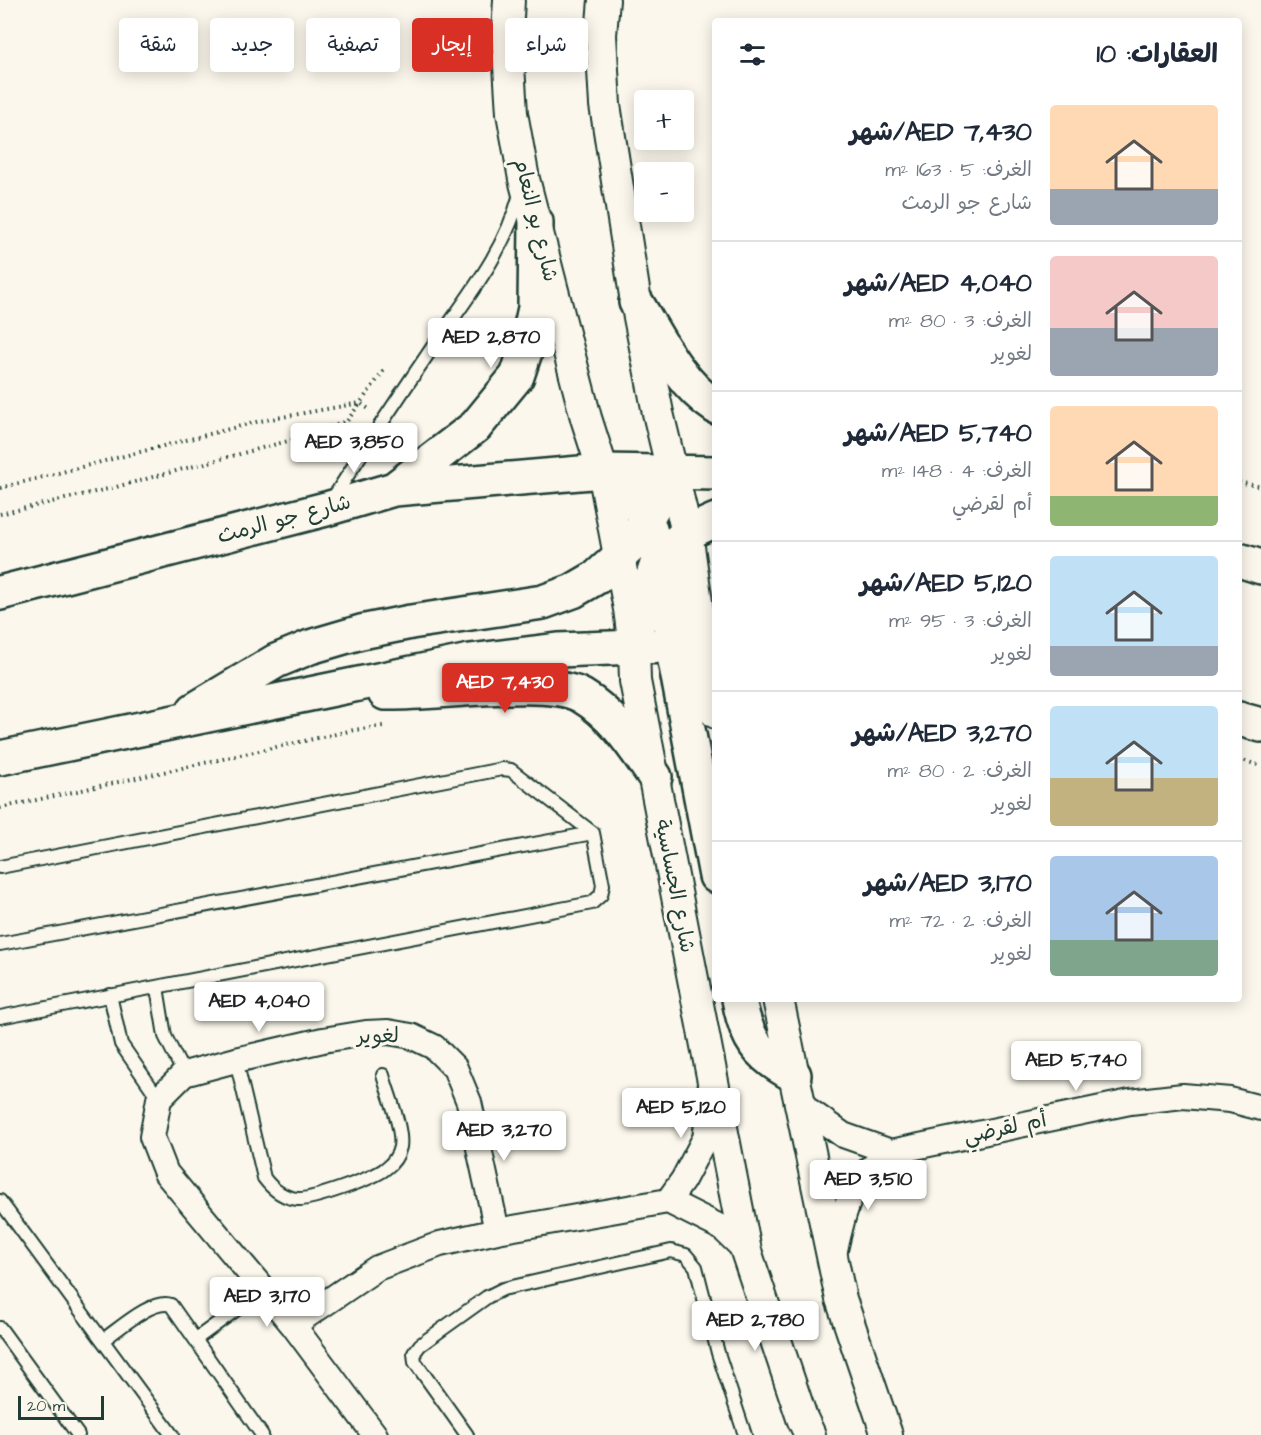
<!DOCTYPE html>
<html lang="ar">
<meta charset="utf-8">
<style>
body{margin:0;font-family:"Architects Daughter","Playpen Sans Arabic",sans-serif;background:#f6f6f7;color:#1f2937;direction:rtl;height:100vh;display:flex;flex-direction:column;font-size:22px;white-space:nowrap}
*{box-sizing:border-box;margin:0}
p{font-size:20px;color:#747a83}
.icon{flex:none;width:33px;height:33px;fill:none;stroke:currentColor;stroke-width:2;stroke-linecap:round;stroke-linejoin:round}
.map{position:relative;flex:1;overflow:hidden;direction:ltr}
.sheet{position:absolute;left:712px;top:18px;width:530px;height:984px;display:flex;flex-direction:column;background:#fff;border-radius:6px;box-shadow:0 3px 15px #0003;direction:rtl}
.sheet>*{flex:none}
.guide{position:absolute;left:18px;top:18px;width:570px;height:54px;direction:rtl;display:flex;gap:12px}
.fabs{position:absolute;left:634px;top:90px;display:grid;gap:12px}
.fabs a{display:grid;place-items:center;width:60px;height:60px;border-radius:6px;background:#fff;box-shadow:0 3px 15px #0003;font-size:30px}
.scale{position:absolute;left:18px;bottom:15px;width:86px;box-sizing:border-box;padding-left:6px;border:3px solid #1f3d34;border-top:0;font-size:16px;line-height:21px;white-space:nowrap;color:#1f3d34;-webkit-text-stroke:4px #fbf7ec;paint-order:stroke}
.price{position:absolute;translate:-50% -51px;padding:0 14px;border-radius:6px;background:#fff;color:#222;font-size:20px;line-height:39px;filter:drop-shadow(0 2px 3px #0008)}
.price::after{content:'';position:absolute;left:50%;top:36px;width:18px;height:14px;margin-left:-9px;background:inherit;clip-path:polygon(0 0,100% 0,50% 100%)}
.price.active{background:#d93025;color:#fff}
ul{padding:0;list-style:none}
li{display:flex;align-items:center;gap:18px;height:150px;padding:0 24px}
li+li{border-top:2px solid #e0e1e3}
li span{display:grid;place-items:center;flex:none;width:168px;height:120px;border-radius:6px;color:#555}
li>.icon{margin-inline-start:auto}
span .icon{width:72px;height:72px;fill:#fffc;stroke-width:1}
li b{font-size:26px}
h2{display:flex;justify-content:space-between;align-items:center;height:72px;padding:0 24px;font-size:26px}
.chip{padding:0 21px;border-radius:6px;background:#fff;box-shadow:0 3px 15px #0003;font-size:21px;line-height:54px}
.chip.active{background:#d93025;color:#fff}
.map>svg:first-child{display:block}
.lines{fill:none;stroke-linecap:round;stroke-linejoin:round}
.service-casing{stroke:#1f3d34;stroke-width:16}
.minor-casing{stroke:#1f3d34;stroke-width:28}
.tertiary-casing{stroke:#1f3d34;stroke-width:34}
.secondary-casing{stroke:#1f3d34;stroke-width:38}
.path{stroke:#1f3d34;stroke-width:4;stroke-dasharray:1.5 4.5;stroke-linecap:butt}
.service{stroke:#fbf7ec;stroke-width:12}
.minor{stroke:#fbf7ec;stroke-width:24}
.tertiary{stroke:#fbf7ec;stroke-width:30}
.secondary{stroke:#fbf7ec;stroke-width:33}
.labels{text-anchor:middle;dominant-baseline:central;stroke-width:6;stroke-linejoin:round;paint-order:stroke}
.street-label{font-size:21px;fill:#1f3d34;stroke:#fbf7ec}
</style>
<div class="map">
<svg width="1261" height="1435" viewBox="0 0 1261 1435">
<rect width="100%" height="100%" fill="#fbf7ec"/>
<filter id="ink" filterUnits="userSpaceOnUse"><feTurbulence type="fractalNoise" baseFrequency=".0167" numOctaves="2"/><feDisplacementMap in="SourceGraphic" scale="12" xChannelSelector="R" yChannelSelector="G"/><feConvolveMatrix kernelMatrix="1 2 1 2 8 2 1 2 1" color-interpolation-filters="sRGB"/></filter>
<g filter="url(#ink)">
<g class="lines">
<g class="service-casing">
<path id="service" d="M 332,500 C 364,449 398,398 432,348 C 466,299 505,252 520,194
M 0,867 L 502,769 L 511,770 L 593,833 L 603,885 L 601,895 L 592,903 L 0,1017
M 0,944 L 593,833
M 157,987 L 165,1036 L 184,1074
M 110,995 L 121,1044 L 159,1099
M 236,1060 L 264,1178 C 273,1190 283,1198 298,1199 C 312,1200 374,1178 385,1169 C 392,1164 398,1156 400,1147 C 403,1128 388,1094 383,1075
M 0,1201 L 172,1435
M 0,1328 L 78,1435
M 196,1339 L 263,1290
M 103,1340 C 119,1329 153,1298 171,1305 L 262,1435
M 467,1435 L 415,1362 L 414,1353 L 420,1345 L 487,1297 L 503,1289 L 671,1251 L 686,1255 L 696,1267 L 718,1353 L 745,1435"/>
</g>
<g class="minor-casing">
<path id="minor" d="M 801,1105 L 843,1135 L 891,1152
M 668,1201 L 683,1180 L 705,1138 L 711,1094
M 833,1258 C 839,1234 844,1206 856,1185 C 864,1171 879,1162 891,1152 L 1130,1102 L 1183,1096 L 1230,1100 L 1261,1108
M 293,1325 L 377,1268 L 440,1244 L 497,1231 L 668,1201 L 722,1228 L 746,1251
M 375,1435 L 293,1325 L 166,1173 L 152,1137 L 159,1099 L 184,1074 L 236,1060 L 323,1040 L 366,1033 L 388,1032 L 411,1036 L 434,1047 L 455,1068 L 469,1102 L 497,1231"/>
</g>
<g class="tertiary-casing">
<path id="tertiary" d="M 509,0 L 507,34 L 512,113 L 524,179 L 586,418 L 603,471 L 629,609 L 634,647 L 635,681 L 746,1251 L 802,1418 L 810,1435
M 604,0 L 601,35 L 605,105 L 636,302 L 658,413 L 687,533 L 703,644 L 716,713
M 778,999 L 841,1299 L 887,1435"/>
</g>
<g class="secondary-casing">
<path id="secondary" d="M 636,302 C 658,338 679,383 716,407
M 603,471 L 630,494 L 638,504 L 647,520 L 659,558 L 668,600 L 672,645 L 716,876
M 394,489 L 476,426 L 517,376 L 526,349 L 535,308 L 536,222
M 1239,560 L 1261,567
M 0,593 L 326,509 L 394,489 L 603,471 L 716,473
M 634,647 L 639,617 L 659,558 L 687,533 L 716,520
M 385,693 C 430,695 548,676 582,696 C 614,715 634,747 655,777
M 194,710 L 276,661 L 310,647 L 361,632 L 411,622 L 543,602 L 573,591 L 597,577 L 632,545 L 673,471
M 1239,719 L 1261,725
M 0,758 L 470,661 L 558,650 L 716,644
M 739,999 C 746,1039 758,1056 794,1075"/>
</g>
<path class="path" d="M 1239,482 L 1261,487
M 0,488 L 260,421 L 360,403 L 369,409
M 0,514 L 112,488 L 288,441 L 347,421 L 385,369
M 1239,759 L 1261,766
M 0,808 L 354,730 L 383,726"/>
<use href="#service" class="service"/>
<use href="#minor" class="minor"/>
<use href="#tertiary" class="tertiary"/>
<use href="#secondary" class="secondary"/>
</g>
</g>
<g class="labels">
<g class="street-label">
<text transform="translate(536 220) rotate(76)">شارع بو النعام</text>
<text transform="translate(284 519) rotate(-15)">شارع جو الرمث</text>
<text transform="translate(675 886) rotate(79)">شارع الجساسية</text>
<text transform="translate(378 1036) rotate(-1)">لغوير</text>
<text transform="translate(1005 1128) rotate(-12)">أم لقرضي</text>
</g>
</g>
</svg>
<div class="fabs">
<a>+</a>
<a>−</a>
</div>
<div class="scale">20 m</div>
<b class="price" style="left:491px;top:369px">AED 2,870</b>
<b class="price" style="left:354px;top:474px">AED 3,850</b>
<b class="price active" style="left:505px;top:714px">AED 7,430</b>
<b class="price" style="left:259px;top:1033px">AED 4,040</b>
<b class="price" style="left:1076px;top:1092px">AED 5,740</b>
<b class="price" style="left:681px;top:1139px">AED 5,120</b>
<b class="price" style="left:504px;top:1162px">AED 3,270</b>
<b class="price" style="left:868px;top:1211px">AED 3,510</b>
<b class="price" style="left:267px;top:1328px">AED 3,170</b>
<b class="price" style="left:755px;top:1352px">AED 2,780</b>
<div class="guide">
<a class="chip">شراء</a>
<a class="chip active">إيجار</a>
<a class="chip">تصفية</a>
<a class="chip">جديد</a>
<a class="chip">شقة</a>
</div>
<section class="sheet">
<h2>العقارات: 10<svg class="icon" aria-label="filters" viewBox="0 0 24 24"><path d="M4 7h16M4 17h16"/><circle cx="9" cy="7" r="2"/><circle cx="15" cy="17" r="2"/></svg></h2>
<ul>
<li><span style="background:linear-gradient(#ffd9b3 70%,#9aa5b1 0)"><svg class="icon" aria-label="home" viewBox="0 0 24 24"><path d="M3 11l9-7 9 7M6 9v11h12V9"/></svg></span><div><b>AED 7,430/شهر</b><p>الغرف: 5 · 163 m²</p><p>شارع جو الرمث</p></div></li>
<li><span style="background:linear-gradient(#f6c9c9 60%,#9aa5b1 0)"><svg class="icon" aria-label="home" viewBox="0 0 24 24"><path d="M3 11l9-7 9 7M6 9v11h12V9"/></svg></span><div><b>AED 4,040/شهر</b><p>الغرف: 3 · 80 m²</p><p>لغوير</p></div></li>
<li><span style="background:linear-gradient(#ffd9b3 75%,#8fb573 0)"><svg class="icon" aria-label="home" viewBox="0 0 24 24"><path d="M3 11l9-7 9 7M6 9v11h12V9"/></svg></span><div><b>AED 5,740/شهر</b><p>الغرف: 4 · 148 m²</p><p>أم لقرضي</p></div></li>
<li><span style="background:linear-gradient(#bfe0f5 75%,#9aa5b1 0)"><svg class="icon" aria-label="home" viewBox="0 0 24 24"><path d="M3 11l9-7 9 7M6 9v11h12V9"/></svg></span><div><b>AED 5,120/شهر</b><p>الغرف: 3 · 95 m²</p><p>لغوير</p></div></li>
<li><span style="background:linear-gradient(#bfe0f5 60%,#c2b280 0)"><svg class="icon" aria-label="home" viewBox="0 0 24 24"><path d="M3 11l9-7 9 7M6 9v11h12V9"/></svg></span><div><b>AED 3,270/شهر</b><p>الغرف: 2 · 80 m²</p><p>لغوير</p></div></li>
<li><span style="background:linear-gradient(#a9c7e8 70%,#7fa58c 0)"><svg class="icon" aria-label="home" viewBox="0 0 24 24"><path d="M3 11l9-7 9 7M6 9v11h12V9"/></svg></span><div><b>AED 3,170/شهر</b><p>الغرف: 2 · 72 m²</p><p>لغوير</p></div></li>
</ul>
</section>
</div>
